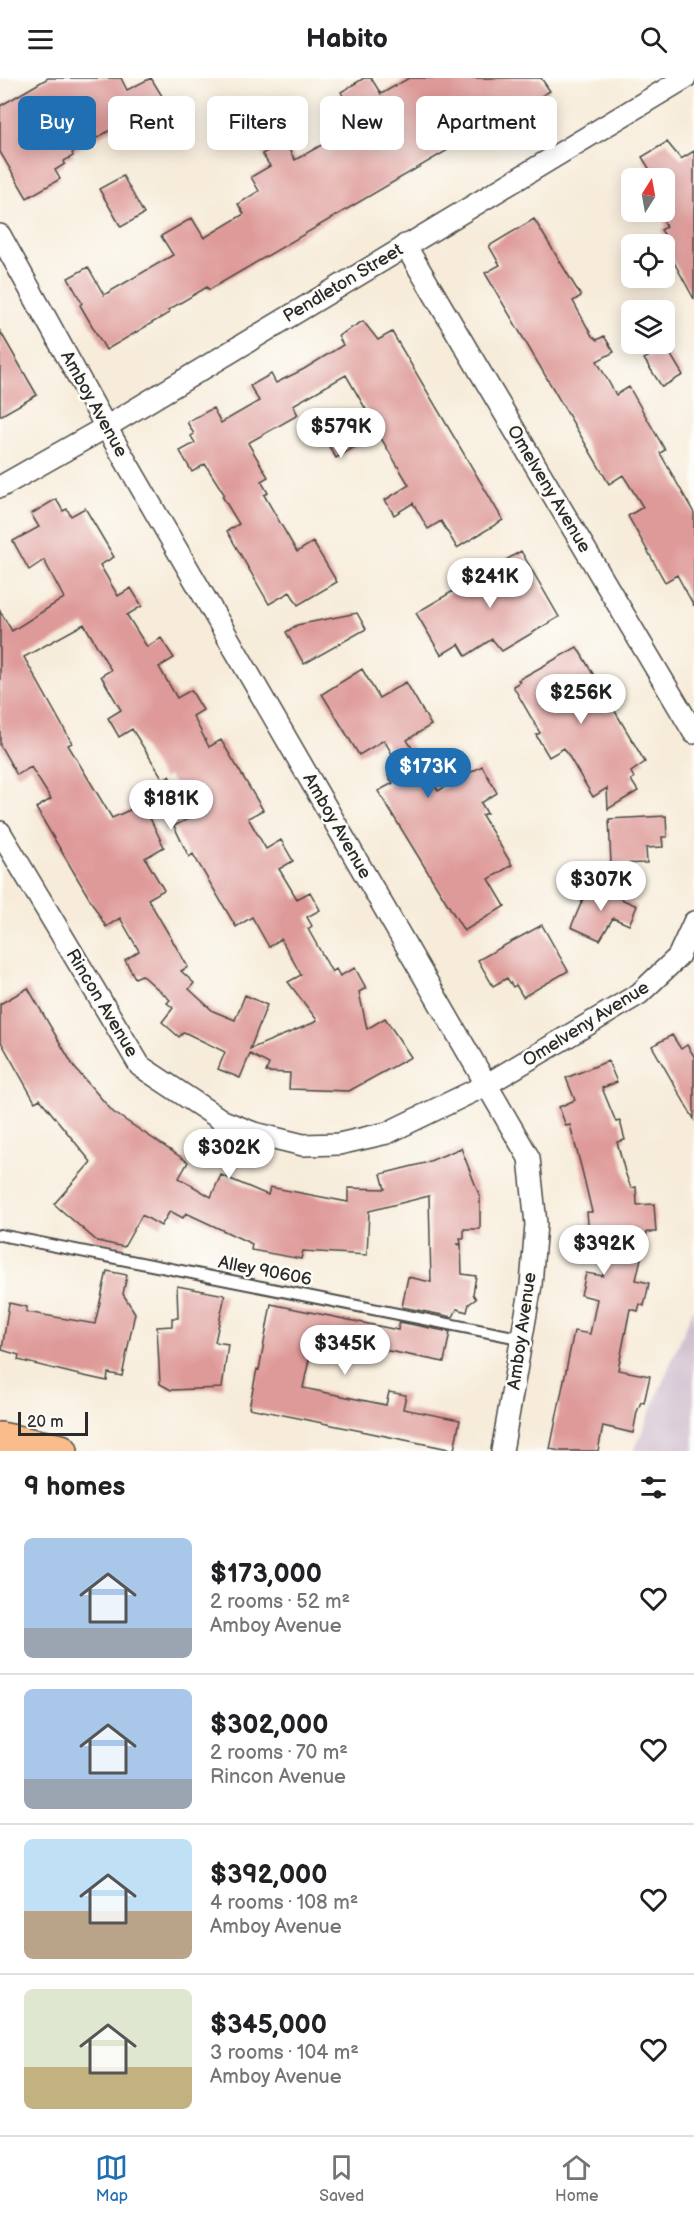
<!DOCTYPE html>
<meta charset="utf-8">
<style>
body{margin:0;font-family:"Balsamiq Sans",sans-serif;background:#f2f2f2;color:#202124;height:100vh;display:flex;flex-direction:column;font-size:22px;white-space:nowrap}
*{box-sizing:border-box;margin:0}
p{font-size:20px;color:#757577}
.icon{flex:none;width:33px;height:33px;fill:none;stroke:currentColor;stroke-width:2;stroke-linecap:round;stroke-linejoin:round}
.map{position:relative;height:1373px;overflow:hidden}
.sheet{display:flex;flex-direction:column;background:#fff;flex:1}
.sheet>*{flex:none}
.hud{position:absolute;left:18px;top:18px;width:658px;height:54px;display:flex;gap:12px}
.needle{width:39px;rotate:11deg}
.fabs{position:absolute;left:621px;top:90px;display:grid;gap:12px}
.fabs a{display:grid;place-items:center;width:54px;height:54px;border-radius:9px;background:#fff;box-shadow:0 3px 15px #0003;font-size:30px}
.scale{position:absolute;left:18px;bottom:15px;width:70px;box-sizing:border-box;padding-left:6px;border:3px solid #2b2b2b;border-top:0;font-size:16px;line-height:21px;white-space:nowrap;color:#2b2b2b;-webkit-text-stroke:4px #fdfcf7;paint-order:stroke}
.price{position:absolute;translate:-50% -51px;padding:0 14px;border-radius:21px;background:#fff;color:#222;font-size:20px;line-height:39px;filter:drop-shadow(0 2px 3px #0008)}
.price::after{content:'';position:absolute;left:50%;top:36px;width:18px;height:14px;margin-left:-9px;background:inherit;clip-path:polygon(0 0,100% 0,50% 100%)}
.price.current{background:#1f6fb2;color:#fff}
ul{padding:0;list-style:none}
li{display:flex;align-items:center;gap:18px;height:150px;padding:0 24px}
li+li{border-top:2px solid #e0e0e0}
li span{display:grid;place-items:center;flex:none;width:168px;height:120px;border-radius:9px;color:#555}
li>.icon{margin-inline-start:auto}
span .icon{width:72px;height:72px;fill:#fffc;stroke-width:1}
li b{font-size:26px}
h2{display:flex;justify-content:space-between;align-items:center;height:72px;padding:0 24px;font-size:26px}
.tag{padding:0 21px;border-radius:9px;background:#fff;box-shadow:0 3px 15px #0003;font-size:21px;line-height:54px}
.tag.current{background:#1f6fb2;color:#fff}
header{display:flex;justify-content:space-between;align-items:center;height:78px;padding:0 24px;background:#fff;font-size:27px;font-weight:700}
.menu{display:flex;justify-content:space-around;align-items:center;height:84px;border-top:2px solid #e0e0e0;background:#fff;font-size:16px;color:#757577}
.menu a{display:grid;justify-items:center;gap:3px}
.menu .current{color:#1f6fb2}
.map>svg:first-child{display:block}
.industrial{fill:#cfbdce}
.building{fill:#de9a98;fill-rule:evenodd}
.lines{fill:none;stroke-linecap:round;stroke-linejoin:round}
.lane-casing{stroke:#4a4845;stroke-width:14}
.street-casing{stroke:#4a4845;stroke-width:24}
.primary-casing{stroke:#4a4845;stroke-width:36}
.lane{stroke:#fff;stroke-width:10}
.street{stroke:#fff;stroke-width:21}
.primary{stroke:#fabc8b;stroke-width:33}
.labels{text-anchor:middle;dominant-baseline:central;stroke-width:5;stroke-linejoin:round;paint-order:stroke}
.street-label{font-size:18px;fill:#2b2b2b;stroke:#fdfcf7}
</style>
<header><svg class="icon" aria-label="menu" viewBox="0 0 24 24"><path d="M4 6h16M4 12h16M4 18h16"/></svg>Habito<svg class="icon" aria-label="search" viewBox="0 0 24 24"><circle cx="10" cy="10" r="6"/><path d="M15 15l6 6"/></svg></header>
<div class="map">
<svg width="694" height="1373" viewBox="0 0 694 1373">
<rect width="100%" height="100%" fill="#fdfcf7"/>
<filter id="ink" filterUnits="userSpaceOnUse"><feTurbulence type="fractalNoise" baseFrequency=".0167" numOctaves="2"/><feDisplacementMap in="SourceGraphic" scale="12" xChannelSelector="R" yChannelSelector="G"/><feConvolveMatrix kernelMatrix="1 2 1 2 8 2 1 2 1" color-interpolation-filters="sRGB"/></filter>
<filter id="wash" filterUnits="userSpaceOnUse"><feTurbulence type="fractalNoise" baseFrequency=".008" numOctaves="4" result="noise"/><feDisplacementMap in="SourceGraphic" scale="24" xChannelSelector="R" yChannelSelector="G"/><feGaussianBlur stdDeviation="1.35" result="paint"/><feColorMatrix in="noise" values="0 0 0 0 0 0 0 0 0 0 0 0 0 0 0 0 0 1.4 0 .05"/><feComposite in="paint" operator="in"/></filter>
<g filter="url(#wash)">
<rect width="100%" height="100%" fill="#f7ecda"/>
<path class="industrial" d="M 694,1229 L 694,1373 L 634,1373 Z"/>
<g id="blocks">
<path class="building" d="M 48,0 L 121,0 L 127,12 L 151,0 L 162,18 L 115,45 L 117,48 L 72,75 L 73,78 L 64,83 L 65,86 L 55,92 L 60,101 L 27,120 L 0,74 L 0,28 Z
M 364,0 L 371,0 L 381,16 L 409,0 L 541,0 L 550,13 L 485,51 L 483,49 L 447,69 L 448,72 L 209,212 L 207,209 L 168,232 L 169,235 L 106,272 L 80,227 L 82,225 L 68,200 L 88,189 L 104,217 L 173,177 L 161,158 L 192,140 L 204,160 L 244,136 L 238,126 L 259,113 L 251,99 L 270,88 L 262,76 L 284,63 L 295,82 L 334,60 L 324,44 L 349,29 L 341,14 Z
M 667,64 L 681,81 L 694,73 L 694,221 L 664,166 L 661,165 L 660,159 L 664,156 L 661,152 L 666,149 L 660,134 L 664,134 L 664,100 L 655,100 L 642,79 Z
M 123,98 L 144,136 L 121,149 L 99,111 Z
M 534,141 L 581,218 L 573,223 L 592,258 L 597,262 L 604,258 L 614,274 L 597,283 L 616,317 L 629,309 L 665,372 L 660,375 L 694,435 L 694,528 L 677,497 L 665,504 L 628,438 L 643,429 L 623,397 L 609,406 L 485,195 L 500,187 L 489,168 Z
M 363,243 L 378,262 L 392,254 L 503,442 L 457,470 L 441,443 L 428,451 L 413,425 L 394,437 L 385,422 L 409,407 L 378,355 L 336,380 L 324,360 L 368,335 L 346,297 L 293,327 L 298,337 L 248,365 L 268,399 L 261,403 L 268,415 L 264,417 L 297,474 L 313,464 L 337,504 L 298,527 L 290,514 L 269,526 L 227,453 L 239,446 L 222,418 L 224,416 L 205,386 L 192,394 L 180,373 L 195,365 L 191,358 L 194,356 L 187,344 L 213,330 L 221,345 L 259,323 L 250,308 L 271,296 L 276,305 L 304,291 L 343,267 L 338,258 Z
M 0,253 L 37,317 L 0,338 Z
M 666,269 L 683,297 L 662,309 L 644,281 Z
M 56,421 L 63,433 L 67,431 L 71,438 L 85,430 L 114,479 L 100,487 L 118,518 L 131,510 L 142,528 L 127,537 L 147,569 L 161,560 L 174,580 L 159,589 L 177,620 L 191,612 L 203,632 L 193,638 L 209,669 L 221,662 L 263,732 L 248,740 L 266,771 L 281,762 L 293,783 L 279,791 L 297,821 L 310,814 L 320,832 L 307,839 L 312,848 L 308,851 L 332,894 L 336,891 L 340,898 L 355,890 L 366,910 L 359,914 L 367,951 L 385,940 L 411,979 L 349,1013 L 289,1011 L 290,995 L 266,994 L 269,986 L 250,976 L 240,1000 L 218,991 L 225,974 L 184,954 L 179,959 L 162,944 L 173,930 L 167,925 L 170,922 L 142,897 L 135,900 L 125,882 L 139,873 L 120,840 L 106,849 L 36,730 L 51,721 L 31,689 L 17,697 L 0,667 L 0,533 L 12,553 L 64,520 L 44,482 L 29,492 L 13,463 L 39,449 L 31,436 ZM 84,546 L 111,592 L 101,598 L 121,632 L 108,640 L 119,659 L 132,651 L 163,701 L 169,698 L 192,739 L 174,748 L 189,779 L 193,776 L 236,849 L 252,839 L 269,869 L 281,861 L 301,897 L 288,904 L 317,942 L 313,945 L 250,971 L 267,927 L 245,917 L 235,942 L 213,933 L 189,911 L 194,905 L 181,893 L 188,889 L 148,821 L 164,812 L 145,780 L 164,769 L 143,726 L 112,740 L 68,667 L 72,665 L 24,579 Z
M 521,473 L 559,539 L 502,573 L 492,561 L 466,578 L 459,566 L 441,577 L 416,535 Z
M 357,535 L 366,551 L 304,586 L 286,554 L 297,547 Z
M 577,569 L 645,684 L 631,694 L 634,700 L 631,702 L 638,713 L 608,731 L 607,710 L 593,719 L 564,670 L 549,679 L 536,657 L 540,655 L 513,608 L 520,604 L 518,602 Z
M 362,591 L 379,620 L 406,604 L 431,647 L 407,662 L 438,713 L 482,688 L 497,715 L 481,725 L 487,735 L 482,737 L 512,787 L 489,801 L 505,828 L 464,853 L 378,713 L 393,705 L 388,698 L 400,690 L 384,662 L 359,677 L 322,616 Z
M 666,738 L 667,759 L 662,759 L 663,769 L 646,770 L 647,785 L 611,786 L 609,741 Z
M 589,807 L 637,828 L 629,847 L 613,840 L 600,862 L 571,849 Z
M 542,847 L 568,893 L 523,919 L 516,907 L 513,909 L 507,900 L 493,908 L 478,882 Z
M 28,910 L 74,989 L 113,1034 L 188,1084 L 179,1100 L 211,1119 L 221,1097 L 268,1117 L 270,1109 L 348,1124 L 348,1110 L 385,1111 L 381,1096 L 425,1085 L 461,1070 L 480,1119 L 480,1151 L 464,1151 L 464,1160 L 460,1160 L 461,1166 L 457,1166 L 461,1167 L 462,1196 L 476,1198 L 473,1216 L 476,1221 L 469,1226 L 467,1234 L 457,1231 L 453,1239 L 402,1229 L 408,1199 L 431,1204 L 429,1118 L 369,1133 L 367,1177 L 303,1173 L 301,1181 L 251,1172 L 252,1166 L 218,1150 L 186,1135 L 183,1140 L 170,1133 L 161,1148 L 142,1137 L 124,1169 L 97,1163 L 54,1126 L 91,1084 L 40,1021 L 35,1024 L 0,962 L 0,926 Z
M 672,957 L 681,971 L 687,967 L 694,978 L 694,1041 L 652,968 Z
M 608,983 L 617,1004 L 602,1010 L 616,1044 L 620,1043 L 625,1062 L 617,1064 L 625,1094 L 631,1110 L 636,1109 L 637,1127 L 654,1126 L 656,1154 L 647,1154 L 636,1202 L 649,1205 L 647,1215 L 644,1228 L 640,1226 L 638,1233 L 630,1231 L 618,1292 L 650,1298 L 644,1325 L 641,1324 L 637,1334 L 633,1355 L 603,1348 L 598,1373 L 560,1373 L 550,1371 L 574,1253 L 590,1256 L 597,1221 L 581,1217 L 586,1195 L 603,1198 L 611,1156 L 589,1157 L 587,1134 L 592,1134 L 582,1092 L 570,1047 L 566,1048 L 559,1029 L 575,1022 L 566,1000 Z
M 107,1193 L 127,1197 L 123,1216 L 135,1235 L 122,1298 L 108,1295 L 107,1303 L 75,1296 L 18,1282 L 19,1277 L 2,1272 L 9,1225 L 27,1229 L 26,1234 L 95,1246 Z
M 177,1208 L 225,1217 L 215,1264 L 228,1266 L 222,1310 L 171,1312 L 160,1306 L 157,1249 L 172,1248 L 172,1240 L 178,1240 Z
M 271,1226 L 398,1252 L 399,1244 L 450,1254 L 444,1284 L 314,1258 L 303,1310 L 386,1327 L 389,1314 L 406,1317 L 403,1331 L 460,1342 L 454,1372 L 249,1330 L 257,1291 L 259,1292 Z"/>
</g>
</g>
<g filter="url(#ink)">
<use href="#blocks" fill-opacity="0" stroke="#4a4845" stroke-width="1.5"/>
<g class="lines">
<g class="lane-casing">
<path id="lane" d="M 0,1157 L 524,1261"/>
</g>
<g class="street-casing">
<path id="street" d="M 0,157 L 106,349 L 529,1080 L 536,1146 L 531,1207 L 502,1373
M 405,167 L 694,655
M 0,409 L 106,349 L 685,0
M 0,754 L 140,988 L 223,1043 L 254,1055 L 303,1067 L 339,1066 L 387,1055 L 486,1007 L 639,916 L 678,879 L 694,844"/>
</g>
<g class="primary-casing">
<path id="primary" d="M 0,1361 L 61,1373"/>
</g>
<use href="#lane" class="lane"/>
<use href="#street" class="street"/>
<use href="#primary" class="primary"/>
</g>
</g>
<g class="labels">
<g class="street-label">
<text transform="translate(343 205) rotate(-31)">Pendleton Street</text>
<text transform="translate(94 326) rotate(61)">Amboy Avenue</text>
<text transform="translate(549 411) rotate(59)">Omelveny Avenue</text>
<text transform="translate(337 748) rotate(60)">Amboy Avenue</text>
<text transform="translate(102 925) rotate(59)">Rincon Avenue</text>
<text transform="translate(586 946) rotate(-32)">Omelveny Avenue</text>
<text transform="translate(265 1193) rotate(11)">Alley 90606</text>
<text transform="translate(522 1253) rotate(-82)">Amboy Avenue</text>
</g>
</g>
</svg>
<div class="fabs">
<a><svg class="needle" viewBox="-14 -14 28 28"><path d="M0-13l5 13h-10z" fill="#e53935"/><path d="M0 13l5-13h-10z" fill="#757577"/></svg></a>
<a><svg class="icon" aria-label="locate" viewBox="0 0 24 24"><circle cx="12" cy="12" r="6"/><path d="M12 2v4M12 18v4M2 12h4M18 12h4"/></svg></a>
<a><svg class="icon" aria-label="layers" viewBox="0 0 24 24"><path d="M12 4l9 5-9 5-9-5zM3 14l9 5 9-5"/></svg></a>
</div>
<div class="scale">20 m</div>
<b class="price" style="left:341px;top:381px">$579K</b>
<b class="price" style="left:490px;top:531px">$241K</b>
<b class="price" style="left:581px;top:647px">$256K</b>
<b class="price current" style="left:428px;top:721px">$173K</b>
<b class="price" style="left:171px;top:753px">$181K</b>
<b class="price" style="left:601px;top:834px">$307K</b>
<b class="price" style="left:229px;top:1102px">$302K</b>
<b class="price" style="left:604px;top:1198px">$392K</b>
<b class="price" style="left:345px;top:1298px">$345K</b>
<div class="hud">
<a class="tag current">Buy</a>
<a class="tag">Rent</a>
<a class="tag">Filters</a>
<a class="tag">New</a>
<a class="tag">Apartment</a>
</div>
</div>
<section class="sheet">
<h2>9 homes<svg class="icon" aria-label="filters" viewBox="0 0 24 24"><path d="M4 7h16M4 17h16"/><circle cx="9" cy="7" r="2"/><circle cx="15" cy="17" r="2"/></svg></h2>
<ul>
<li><span style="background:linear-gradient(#a9c7e8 75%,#9aa5b1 0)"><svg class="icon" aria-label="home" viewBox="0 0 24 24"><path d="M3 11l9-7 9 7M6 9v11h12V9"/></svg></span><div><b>$173,000</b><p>2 rooms · 52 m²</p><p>Amboy Avenue</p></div><svg class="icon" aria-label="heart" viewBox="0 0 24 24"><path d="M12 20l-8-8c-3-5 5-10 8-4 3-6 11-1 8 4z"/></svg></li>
<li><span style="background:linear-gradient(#a9c7e8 75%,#9aa5b1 0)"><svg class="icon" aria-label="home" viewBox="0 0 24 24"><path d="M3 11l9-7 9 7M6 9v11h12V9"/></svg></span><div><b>$302,000</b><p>2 rooms · 70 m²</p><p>Rincon Avenue</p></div><svg class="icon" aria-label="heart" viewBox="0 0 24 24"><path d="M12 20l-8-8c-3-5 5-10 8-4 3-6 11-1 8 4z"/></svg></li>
<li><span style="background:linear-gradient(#bfe0f5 60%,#b9a48a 0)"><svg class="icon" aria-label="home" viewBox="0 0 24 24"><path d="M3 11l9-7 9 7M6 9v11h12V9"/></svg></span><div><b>$392,000</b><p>4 rooms · 108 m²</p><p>Amboy Avenue</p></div><svg class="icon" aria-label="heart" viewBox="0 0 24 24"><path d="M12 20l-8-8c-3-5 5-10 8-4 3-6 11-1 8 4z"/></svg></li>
<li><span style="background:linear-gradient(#dfe7d0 65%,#c2b280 0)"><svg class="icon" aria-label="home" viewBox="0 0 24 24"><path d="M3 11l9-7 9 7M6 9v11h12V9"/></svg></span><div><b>$345,000</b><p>3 rooms · 104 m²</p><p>Amboy Avenue</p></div><svg class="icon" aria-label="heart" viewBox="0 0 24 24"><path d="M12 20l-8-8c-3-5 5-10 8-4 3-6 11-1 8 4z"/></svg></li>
</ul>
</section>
<nav class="menu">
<a class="current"><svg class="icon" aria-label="map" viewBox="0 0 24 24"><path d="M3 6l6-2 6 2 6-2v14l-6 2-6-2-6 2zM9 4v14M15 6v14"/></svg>Map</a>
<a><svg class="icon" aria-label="saved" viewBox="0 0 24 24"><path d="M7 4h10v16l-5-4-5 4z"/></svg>Saved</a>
<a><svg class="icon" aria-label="home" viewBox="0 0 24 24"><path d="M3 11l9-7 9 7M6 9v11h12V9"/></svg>Home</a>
</nav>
